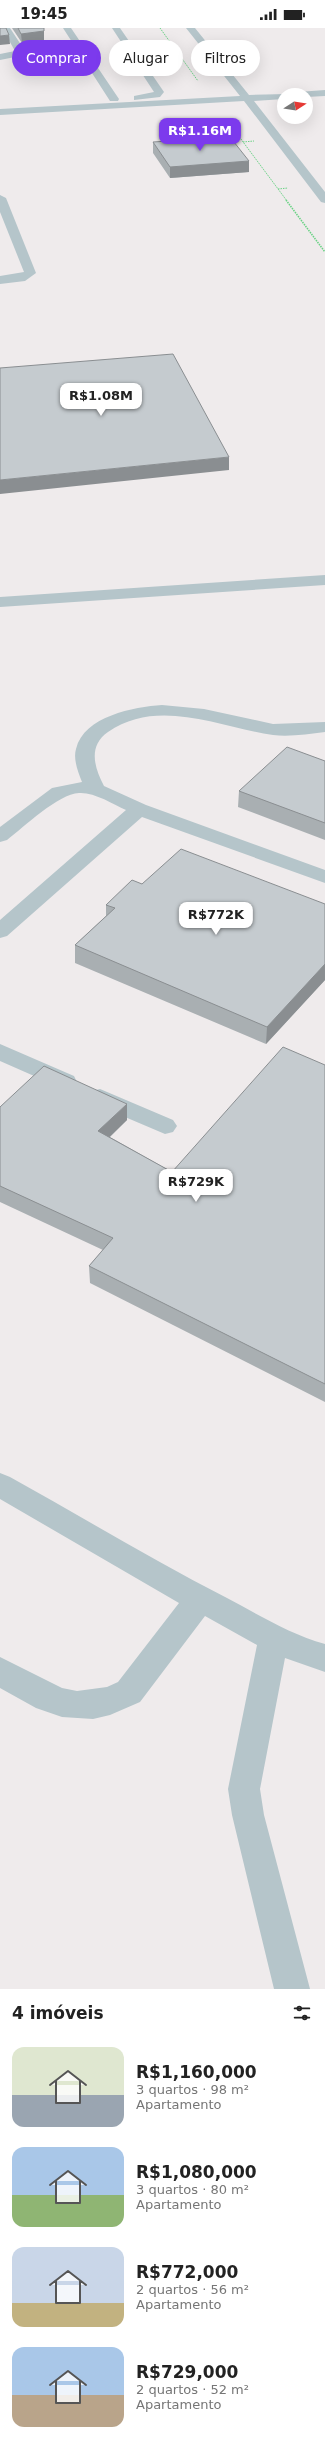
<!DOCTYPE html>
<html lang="pt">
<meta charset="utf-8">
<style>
body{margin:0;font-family:"DejaVu Sans",sans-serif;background:#f6f6f6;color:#222;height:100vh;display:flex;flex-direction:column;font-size:15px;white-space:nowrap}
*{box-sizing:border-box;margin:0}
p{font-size:13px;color:#767676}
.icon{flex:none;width:22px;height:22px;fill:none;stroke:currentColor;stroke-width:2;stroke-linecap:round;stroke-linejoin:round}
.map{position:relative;height:1961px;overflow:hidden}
.side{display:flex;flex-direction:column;background:#fff;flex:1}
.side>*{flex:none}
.banner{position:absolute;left:12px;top:12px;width:301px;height:36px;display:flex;gap:8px}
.needle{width:26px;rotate:78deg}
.buttons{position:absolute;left:277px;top:60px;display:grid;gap:8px}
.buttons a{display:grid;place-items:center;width:36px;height:36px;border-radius:50%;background:#fff;box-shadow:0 4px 16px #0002;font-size:20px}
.price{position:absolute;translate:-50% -34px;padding:0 9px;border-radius:8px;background:#fff;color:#222;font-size:13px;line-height:26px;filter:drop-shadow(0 1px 2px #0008)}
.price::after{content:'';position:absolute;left:50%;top:24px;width:12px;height:9px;margin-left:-6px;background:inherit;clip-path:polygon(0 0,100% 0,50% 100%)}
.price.current{background:#7c3aed;color:#fff}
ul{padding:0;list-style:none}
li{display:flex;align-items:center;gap:12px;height:100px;padding:0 12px}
li span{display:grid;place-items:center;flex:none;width:112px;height:80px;border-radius:12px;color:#555}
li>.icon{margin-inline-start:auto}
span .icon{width:48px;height:48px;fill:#fffc;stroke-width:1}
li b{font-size:17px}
h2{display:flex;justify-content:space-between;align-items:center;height:48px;padding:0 12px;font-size:17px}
.pill{padding:0 14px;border-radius:18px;background:#fff;box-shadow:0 4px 16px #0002;font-size:14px;line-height:36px}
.pill.current{background:#7c3aed;color:#fff}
.status{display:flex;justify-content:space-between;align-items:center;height:28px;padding:0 20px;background:#fff;direction:ltr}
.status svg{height:11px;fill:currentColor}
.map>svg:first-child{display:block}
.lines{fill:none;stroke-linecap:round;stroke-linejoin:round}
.path-far1{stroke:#6ad285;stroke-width:1;stroke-dasharray:1.5 1;stroke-linecap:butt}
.path{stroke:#6ad285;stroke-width:1.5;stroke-dasharray:1.5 1;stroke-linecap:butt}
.minor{fill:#b5c5ca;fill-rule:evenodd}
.wall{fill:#a9afb2}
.shaded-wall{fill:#8a8e91}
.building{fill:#c5cbcf;stroke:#8a8e91}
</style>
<div class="status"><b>19:45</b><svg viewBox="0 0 49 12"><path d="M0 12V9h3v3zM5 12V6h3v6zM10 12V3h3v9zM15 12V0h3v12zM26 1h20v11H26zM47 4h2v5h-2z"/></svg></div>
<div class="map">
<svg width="325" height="1961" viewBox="0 0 325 1961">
<rect width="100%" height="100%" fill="#efebec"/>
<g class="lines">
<path class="path-far1" d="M 160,0 L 198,53
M 226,91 L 287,173
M 243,114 L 254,113
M 278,161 L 288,160"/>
<path class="path" d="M 286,172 L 325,224"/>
<path class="minor" d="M 2,0 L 10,0 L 25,23 L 20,28 L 0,32 L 0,26 L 15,23 Z
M 63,0 L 71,0 L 119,71 L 118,73 L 110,73 Z
M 112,0 L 120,0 L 164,64 L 160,69 L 134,72 L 134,68 L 154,64 Z
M 186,0 L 195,0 L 249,67 L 287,66 L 284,67 L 284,71 L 254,73 L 325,164 L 325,175 L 321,174 L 244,73 L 0,87 L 0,81 L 240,68 Z
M 325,62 L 325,68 L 306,69 L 306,67 L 293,67 L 298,64 Z
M 0,167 L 6,170 L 36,245 L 25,253 L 0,256 L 0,248 L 24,244 L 0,184 Z
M 325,547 L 325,557 L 0,579 L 0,569 Z
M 162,677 L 204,681 L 273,696 L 325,694 L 325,704 C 308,706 290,709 273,707 C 219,699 158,669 108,704 C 88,718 94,739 104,758 L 146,777 L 325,842 L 325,855 L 142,789 L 7,908 L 0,910 L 0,892 L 126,782 C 113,776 94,764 79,765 C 58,766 24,799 7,812 L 0,814 L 0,799 L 52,760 L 82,754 C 78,744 73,731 76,721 C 84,688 134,679 162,677 Z
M 0,1016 L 74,1048 L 77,1054 L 74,1060 L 66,1062 L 0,1033 Z
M 100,1061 L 173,1092 L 177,1098 L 173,1104 L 165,1106 L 92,1075 L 88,1069 L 92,1063 Z
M 0,1445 L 10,1449 C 82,1489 153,1532 227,1570 C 259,1587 290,1606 325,1616 L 325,1644 L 285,1630 L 260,1761 L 264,1787 L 310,1961 L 274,1961 L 232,1787 L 228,1761 L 257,1617 L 205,1588 L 140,1674 L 110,1687 L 93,1691 L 62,1689 L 36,1680 L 0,1660 L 0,1629 L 62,1660 L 77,1663 L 107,1659 L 118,1654 L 179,1575 L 0,1471 Z"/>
</g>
<path class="wall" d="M 12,0 L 44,0 L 44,13 L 22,15 Z
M 153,114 L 249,133 L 249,144 L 170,150 L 153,125 Z
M 325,733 L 325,812 L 238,779 L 239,763 Z
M 142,856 L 325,876 L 325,952 L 266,1016 L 75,935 L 75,917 L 106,888 L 106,877 Z
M 325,1037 L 325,1374 L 90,1255 L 89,1238 L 103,1222 L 0,1174 L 0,1079 L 127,1092 L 110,1109 L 172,1144 Z"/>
<path class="shaded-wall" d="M 44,3 L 44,13 L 22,15 L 21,6 Z
M 9,7 L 10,16 L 0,17 L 0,8 Z
M 249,133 L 249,144 L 170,150 L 170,139 Z
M 229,429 L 229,442 L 0,466 L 0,452 Z
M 325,936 L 325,952 L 266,1016 L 267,999 Z
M 127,1076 L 127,1092 L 99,1119 L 98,1103 Z"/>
<path class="building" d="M 0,0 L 6,0 L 9,7 L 0,8 Z
M 18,0 L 44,0 L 44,3 L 21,6 Z
M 230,109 L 249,133 L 170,139 L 153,114 Z
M 173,326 L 229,429 L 0,452 L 0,340 Z
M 287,719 L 325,733 L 325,795 L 239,763 Z
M 181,821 L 325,876 L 325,936 L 267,999 L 75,917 L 115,880 L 106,877 L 132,852 L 142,856 Z
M 283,1019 L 325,1037 L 325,1356 L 89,1238 L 113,1210 L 0,1158 L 0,1079 L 44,1038 L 127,1076 L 98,1103 L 172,1144 Z"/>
</svg>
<div class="buttons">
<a><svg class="needle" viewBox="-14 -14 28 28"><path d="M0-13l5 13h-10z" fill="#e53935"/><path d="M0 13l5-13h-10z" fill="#767676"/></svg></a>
</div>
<b class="price current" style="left:200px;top:124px">R$1.16M</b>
<b class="price" style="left:101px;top:389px">R$1.08M</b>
<b class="price" style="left:216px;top:908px">R$772K</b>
<b class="price" style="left:196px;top:1175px">R$729K</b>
<div class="banner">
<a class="pill current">Comprar</a>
<a class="pill">Alugar</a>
<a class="pill">Filtros</a>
</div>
</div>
<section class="side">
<h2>4 imóveis<svg class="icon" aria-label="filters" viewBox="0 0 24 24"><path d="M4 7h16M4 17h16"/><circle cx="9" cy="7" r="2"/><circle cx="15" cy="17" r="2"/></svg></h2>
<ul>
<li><span style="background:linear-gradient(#dfe7d0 60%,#9aa5b1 0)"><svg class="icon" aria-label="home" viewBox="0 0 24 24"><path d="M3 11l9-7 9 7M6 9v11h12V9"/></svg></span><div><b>R$1,160,000</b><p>3 quartos · 98 m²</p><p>Apartamento</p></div></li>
<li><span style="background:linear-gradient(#a9c7e8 60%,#8fb573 0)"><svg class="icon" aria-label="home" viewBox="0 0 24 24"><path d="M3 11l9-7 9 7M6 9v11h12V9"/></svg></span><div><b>R$1,080,000</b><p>3 quartos · 80 m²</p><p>Apartamento</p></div></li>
<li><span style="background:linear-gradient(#c9d6e8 70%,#c2b280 0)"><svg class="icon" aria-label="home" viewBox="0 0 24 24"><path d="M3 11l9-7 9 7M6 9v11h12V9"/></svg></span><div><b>R$772,000</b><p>2 quartos · 56 m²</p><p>Apartamento</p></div></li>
<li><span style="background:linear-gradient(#a9c7e8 60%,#b9a48a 0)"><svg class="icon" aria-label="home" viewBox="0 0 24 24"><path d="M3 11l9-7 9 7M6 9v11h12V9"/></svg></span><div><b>R$729,000</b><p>2 quartos · 52 m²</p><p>Apartamento</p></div></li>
</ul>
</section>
